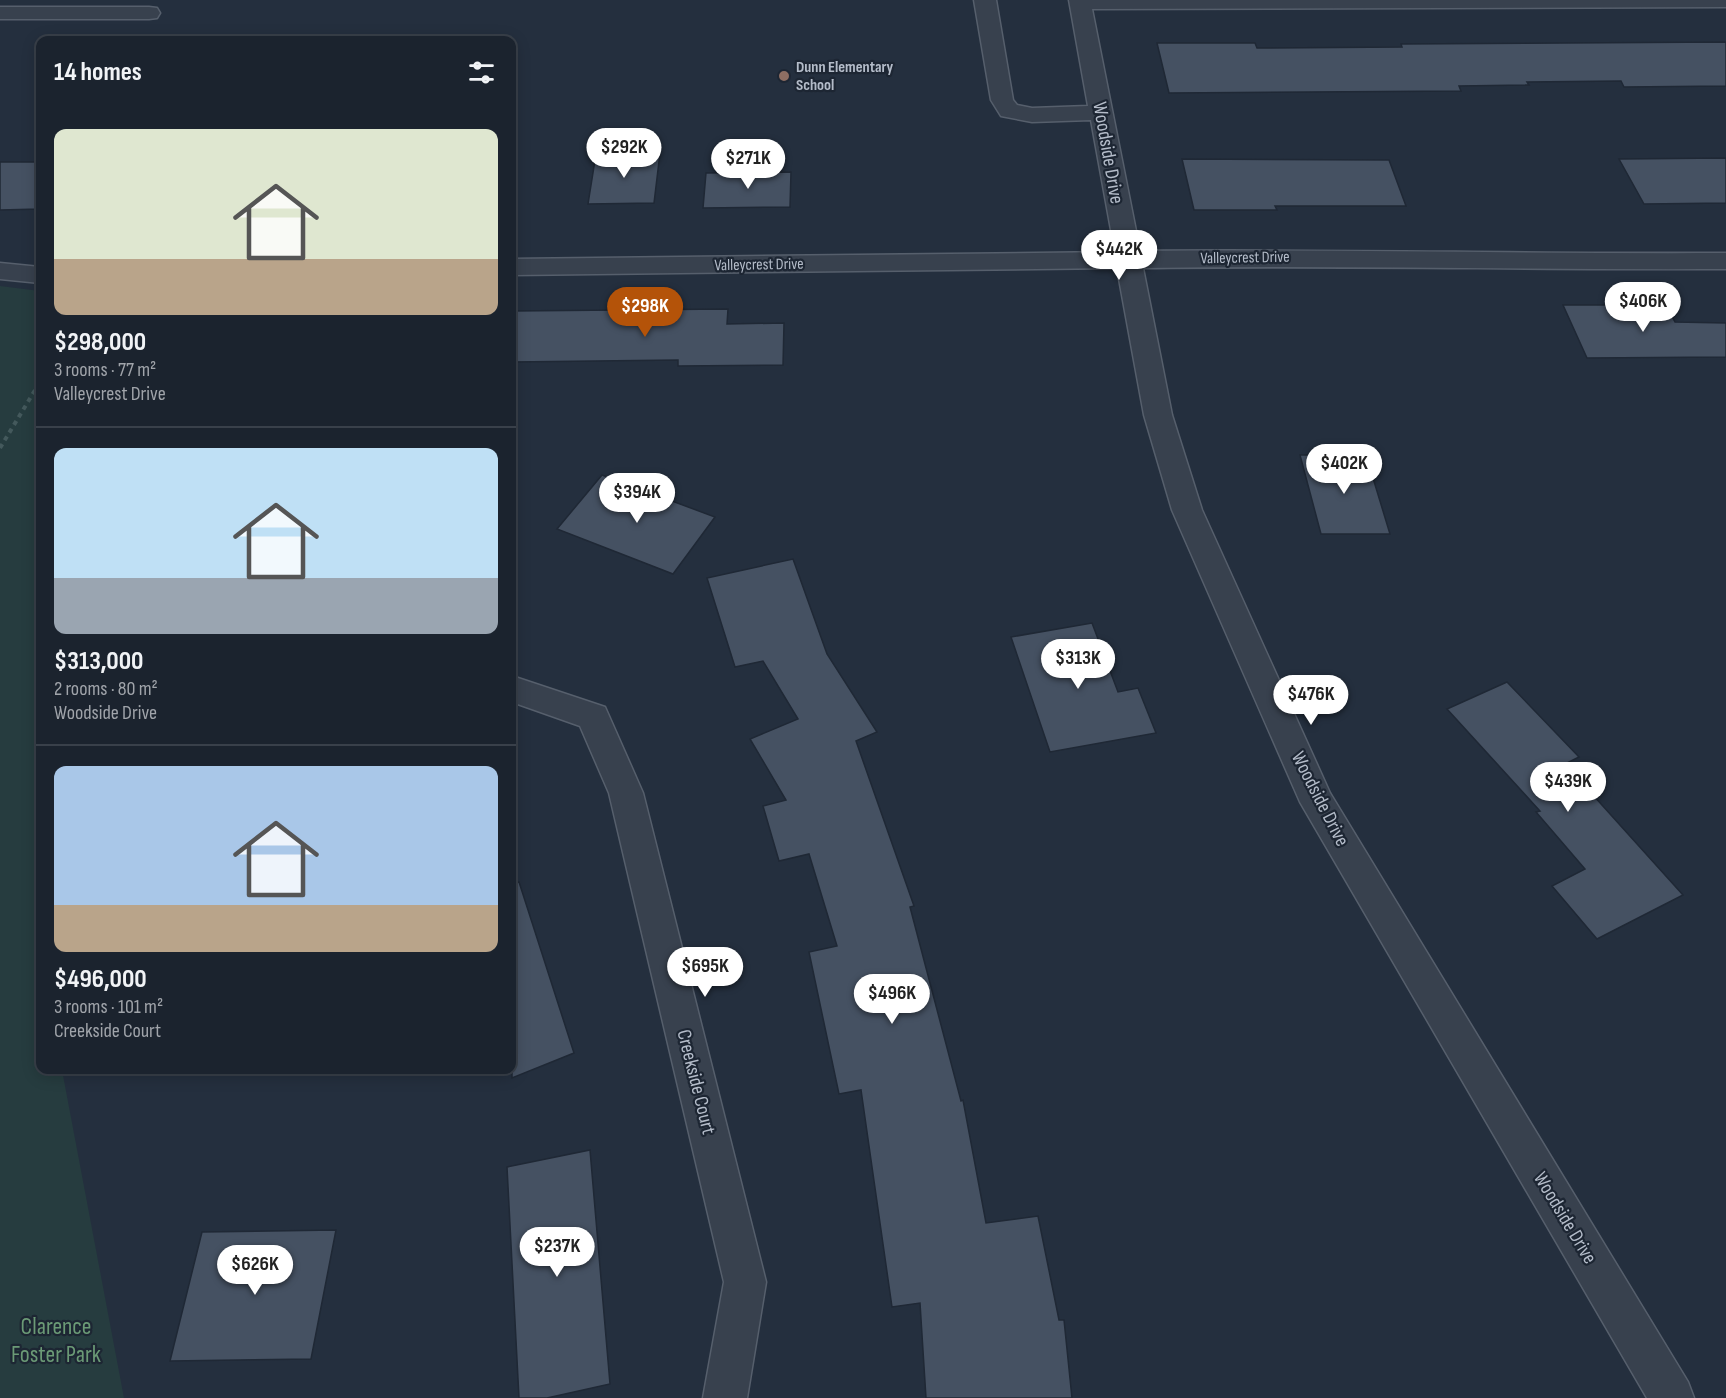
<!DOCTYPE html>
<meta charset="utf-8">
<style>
body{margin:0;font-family:"Sofia Sans Condensed",sans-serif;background:#242b36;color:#f1f3f6;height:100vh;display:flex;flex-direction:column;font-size:22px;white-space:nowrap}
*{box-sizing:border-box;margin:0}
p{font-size:20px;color:#a0a4aa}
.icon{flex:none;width:33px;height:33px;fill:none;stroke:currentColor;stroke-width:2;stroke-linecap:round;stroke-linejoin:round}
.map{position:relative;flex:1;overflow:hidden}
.sheet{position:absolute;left:36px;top:36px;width:480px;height:1038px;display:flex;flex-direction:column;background:#1b232e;border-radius:12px;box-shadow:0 3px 15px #0003,0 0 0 2px #39404a}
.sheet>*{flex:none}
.price{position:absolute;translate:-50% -51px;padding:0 14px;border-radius:21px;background:#fff;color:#222;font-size:20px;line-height:39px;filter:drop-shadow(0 2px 3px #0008)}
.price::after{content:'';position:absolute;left:50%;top:36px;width:18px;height:14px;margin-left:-9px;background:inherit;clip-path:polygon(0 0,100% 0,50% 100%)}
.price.on{background:#b45309;color:#fff}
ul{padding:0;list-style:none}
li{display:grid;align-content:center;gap:12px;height:318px;padding:0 18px}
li+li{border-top:2px solid #39404a}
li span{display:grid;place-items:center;height:186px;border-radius:12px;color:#555}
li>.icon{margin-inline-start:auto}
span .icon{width:108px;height:108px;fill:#fffc;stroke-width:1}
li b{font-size:26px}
h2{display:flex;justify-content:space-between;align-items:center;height:72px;padding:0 18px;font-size:26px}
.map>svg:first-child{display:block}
.green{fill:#263c3f}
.building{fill:#455162;stroke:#1f2835;stroke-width:1.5}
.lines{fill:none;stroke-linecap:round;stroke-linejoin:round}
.minor-casing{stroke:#565f6c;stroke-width:3}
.path{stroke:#44595c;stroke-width:4;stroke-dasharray:4.5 4.5;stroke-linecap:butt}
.minor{fill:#38414e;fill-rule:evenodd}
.education-dot{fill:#8d6e63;stroke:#1d2633;stroke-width:2}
.labels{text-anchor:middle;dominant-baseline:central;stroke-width:4.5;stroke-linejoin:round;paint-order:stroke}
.far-poi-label{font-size:16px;font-weight:bold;fill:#b4bcc9;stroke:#1d2633;text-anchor:start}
.far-street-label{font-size:16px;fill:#b4bcc9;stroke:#1d2633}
.street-label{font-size:20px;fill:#b4bcc9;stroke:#1d2633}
.near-park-label{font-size:24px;fill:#6b9a76;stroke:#1d2633}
</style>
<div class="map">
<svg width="1726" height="1398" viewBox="0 0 1726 1398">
<rect width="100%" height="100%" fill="#242f3e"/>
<path class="green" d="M 0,286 L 40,291 L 40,1070 L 62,1070 L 124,1398 L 0,1398 Z"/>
<path class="building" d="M 1726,42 L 1726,86 L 1624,87 L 1621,81 L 1527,82 L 1529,85 L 1459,86 L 1461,91 L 1169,93 L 1157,43 L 1255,43 L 1257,48 L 1402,47 L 1401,44 Z
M 660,153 L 654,203 L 588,204 L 596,154 Z
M 1726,158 L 1726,203 L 1644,204 L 1619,159 Z
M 1182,159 L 1389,160 L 1406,206 L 1275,206 L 1277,210 L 1194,210 Z
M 0,162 L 40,162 L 40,209 L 0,210 Z
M 791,172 L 790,207 L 703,208 L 706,173 Z
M 1563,305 L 1666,305 L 1675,322 L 1726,323 L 1726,357 L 1587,358 Z
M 728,309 L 727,324 L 784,323 L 783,365 L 678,366 L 678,360 L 512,362 L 512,311 Z
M 1300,455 L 1366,455 L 1390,534 L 1321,534 Z
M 602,475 L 715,517 L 673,574 L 557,529 Z
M 793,559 L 827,654 L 877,732 L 856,741 L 914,906 L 910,907 L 961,1101 L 963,1100 L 986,1223 L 1038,1216 L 1059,1320 L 1064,1320 L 1072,1398 L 926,1398 L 920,1303 L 892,1307 L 861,1090 L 839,1094 L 809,952 L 837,946 L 809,854 L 779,861 L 763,806 L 786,800 L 750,739 L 798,719 L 763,661 L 735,667 L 707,578 Z
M 1092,623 L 1118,692 L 1138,688 L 1156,733 L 1050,752 L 1011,637 Z
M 1507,682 L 1579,757 L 1565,764 L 1683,895 L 1597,939 L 1552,886 L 1585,869 L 1536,812 L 1540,811 L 1447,709 Z
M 519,882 L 574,1053 L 512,1078 L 512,883 Z
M 590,1150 L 610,1384 L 547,1398 L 519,1398 L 507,1167 Z
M 336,1230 L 311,1359 L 170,1361 L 202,1232 Z"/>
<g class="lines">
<g class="minor-casing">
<path id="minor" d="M 974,0 L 996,0 L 1013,100 L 1017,105 L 1032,108 L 1088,106 L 1069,0 L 1726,0 L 1726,7 L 1092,9 L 1140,251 C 1335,249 1531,254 1726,253 L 1726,269 C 1532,270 1338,265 1143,268 L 1172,415 L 1202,510 L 1330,793 L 1688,1382 L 1694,1398 L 1647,1398 L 1300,802 L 1172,510 L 1144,415 L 1117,268 L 512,275 L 512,259 L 1115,252 L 1091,120 L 1032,122 L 1001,116 L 991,100 Z
M 0,7 L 149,7 L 157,8 L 160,13 L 157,18 L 149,19 L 0,19 Z
M 0,263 L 40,267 L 40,283 L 0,279 Z
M 512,676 L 605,707 L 643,793 L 766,1282 L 747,1398 L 703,1398 L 724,1282 L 609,793 L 580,726 L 512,702 Z"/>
</g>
<path class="path" d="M 0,448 L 40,382"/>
<use href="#minor" class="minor"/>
</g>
<circle class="education-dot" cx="784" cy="76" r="6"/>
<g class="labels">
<g class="far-poi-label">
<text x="796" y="67">Dunn Elementary<tspan x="796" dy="18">School</tspan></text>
</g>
<g class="far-street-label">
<text transform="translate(1245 258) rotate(-1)">Valleycrest Drive</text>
<text transform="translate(759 265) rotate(-1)">Valleycrest Drive</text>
</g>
<g class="street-label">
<text transform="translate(1108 153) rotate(80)">Woodside Drive</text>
<text transform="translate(1320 799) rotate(63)">Woodside Drive</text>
<text transform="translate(696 1082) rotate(76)">Creekside Court</text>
<text transform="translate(1565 1218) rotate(59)">Woodside Drive</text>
</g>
<g class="near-park-label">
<text x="56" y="1326">Clarence<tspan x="56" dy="28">Foster Park</tspan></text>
</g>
</g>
</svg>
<b class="price" style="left:624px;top:179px">$292K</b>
<b class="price" style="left:748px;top:190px">$271K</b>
<b class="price" style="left:1119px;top:281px">$442K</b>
<b class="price" style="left:1643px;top:333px">$406K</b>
<b class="price on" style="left:645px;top:338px">$298K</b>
<b class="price" style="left:1344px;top:495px">$402K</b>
<b class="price" style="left:637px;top:524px">$394K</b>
<b class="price" style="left:1078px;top:690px">$313K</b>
<b class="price" style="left:1311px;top:726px">$476K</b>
<b class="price" style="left:1568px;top:813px">$439K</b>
<b class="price" style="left:705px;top:998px">$695K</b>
<b class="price" style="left:892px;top:1025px">$496K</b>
<b class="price" style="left:557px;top:1278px">$237K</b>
<b class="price" style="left:255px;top:1296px">$626K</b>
<section class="sheet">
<h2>14 homes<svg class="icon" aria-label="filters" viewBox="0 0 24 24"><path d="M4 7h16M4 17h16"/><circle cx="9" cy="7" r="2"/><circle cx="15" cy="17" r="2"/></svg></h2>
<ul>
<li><span style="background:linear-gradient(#dfe7d0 70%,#b9a48a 0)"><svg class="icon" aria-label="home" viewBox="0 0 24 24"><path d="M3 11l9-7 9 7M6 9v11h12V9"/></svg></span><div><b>$298,000</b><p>3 rooms · 77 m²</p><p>Valleycrest Drive</p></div></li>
<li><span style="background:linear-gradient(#bfe0f5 70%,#9aa5b1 0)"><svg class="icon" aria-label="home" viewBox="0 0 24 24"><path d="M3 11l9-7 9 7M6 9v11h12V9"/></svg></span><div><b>$313,000</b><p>2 rooms · 80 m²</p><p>Woodside Drive</p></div></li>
<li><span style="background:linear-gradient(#a9c7e8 75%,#b9a48a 0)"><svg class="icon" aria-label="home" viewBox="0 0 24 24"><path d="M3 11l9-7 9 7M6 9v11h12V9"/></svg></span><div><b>$496,000</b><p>3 rooms · 101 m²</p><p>Creekside Court</p></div></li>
</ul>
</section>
</div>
